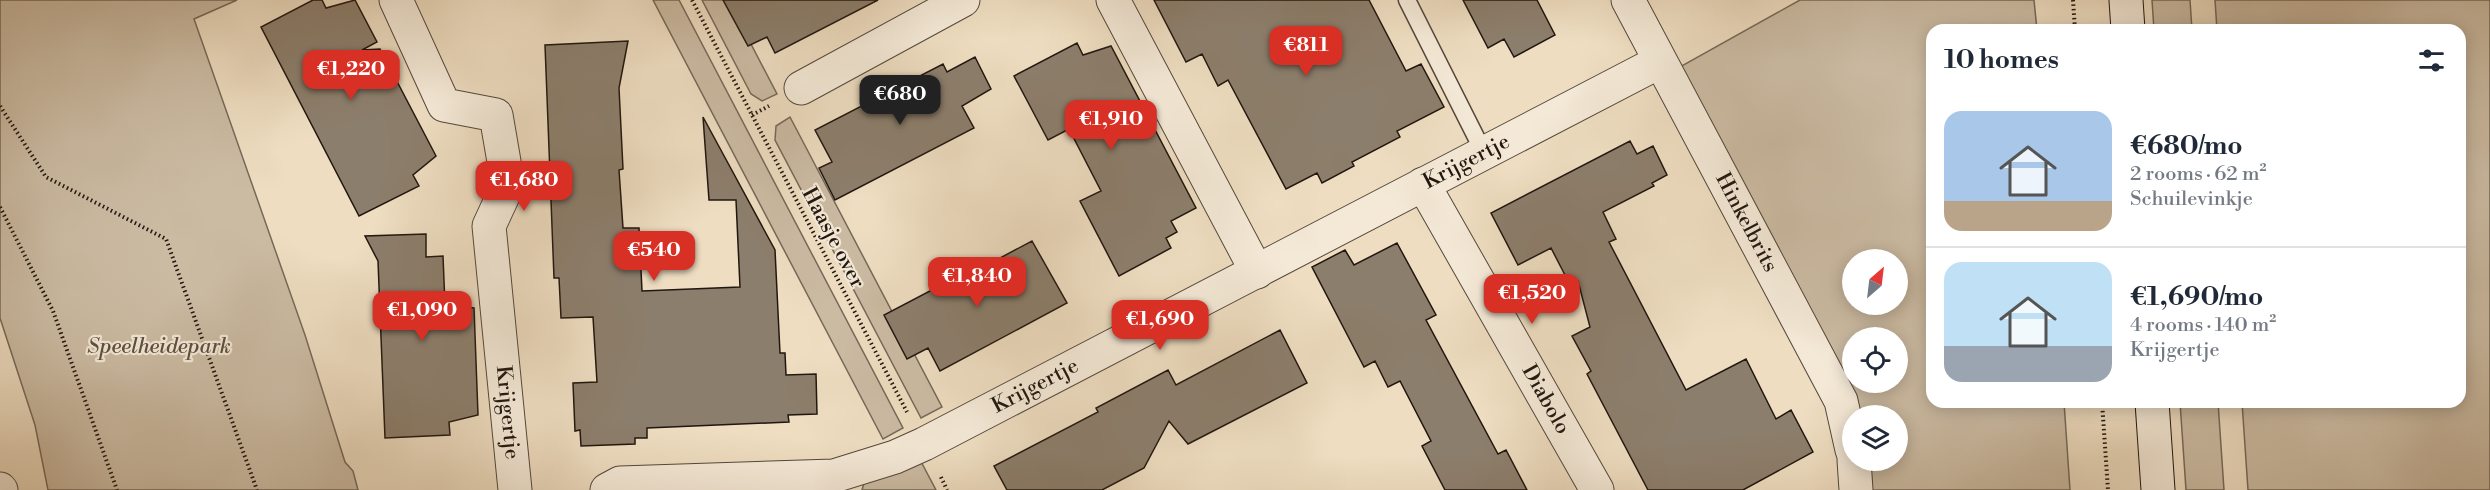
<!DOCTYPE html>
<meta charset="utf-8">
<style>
body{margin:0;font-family:"Libre Bodoni",serif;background:#f6f6f7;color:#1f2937;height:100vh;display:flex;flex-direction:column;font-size:22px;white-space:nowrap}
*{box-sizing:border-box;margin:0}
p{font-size:20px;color:#747a83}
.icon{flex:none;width:33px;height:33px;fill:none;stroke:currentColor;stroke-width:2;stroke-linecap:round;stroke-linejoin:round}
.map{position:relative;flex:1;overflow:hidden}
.side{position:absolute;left:1926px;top:24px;width:540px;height:384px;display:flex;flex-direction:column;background:#fff;border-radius:18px;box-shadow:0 3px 15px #0003}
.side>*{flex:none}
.needle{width:39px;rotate:28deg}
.fabs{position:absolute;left:1842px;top:249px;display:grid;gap:12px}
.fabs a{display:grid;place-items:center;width:66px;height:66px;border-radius:50%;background:#fff;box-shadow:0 3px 15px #0003;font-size:30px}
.price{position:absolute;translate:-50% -51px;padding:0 14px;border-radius:12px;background:#d93025;color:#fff;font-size:20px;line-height:39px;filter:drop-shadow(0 2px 3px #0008)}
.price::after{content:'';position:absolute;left:50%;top:36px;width:18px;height:14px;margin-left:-9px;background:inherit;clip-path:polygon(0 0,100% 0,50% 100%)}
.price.current{background:#222;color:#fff}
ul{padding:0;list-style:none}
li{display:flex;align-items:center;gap:18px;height:150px;padding:0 18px}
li+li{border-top:2px solid #e0e1e3}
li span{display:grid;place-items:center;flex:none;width:168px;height:120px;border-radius:18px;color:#555}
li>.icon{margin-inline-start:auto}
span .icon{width:72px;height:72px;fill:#fffc;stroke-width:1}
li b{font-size:26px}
h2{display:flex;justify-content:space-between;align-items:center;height:72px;padding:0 18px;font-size:26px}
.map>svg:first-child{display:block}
.green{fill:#cbbba3;stroke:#76695a;stroke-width:1.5;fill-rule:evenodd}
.building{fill:#8c7e6c;stroke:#211710;stroke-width:1.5}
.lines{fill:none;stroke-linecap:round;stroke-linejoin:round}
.service-casing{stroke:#54483c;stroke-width:19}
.minor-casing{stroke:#54483c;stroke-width:35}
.secondary-casing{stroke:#211710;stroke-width:35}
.path{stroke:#211710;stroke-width:4;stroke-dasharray:1.5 3;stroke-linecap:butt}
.service{stroke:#f4e9d7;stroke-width:16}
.minor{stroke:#f4e9d7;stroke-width:33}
.secondary{stroke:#f4e9d7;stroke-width:33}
.labels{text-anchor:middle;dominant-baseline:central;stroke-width:4.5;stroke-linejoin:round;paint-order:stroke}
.street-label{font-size:21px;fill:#211710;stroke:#f4e9d7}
.park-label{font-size:21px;font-style:italic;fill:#5c5043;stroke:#f4e9d7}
</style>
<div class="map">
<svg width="2490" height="490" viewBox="0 0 2490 490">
<rect width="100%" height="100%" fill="#eeddc1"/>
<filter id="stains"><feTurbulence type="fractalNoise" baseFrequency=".00333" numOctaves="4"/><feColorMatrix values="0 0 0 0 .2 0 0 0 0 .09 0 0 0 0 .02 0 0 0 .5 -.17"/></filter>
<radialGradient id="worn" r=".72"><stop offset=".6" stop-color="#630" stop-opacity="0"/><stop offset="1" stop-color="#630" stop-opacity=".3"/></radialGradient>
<path class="green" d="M 0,0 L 237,0 L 194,19 L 305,335 L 345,462 L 353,471 L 358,490 L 48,490 L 35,425 L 0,318 Z
M 653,0 L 679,0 L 903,428 L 883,439 Z
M 702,0 L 728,0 L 777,94 L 762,101 L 751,94 Z
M 1800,0 L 2034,0 L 2037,30 L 1932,30 L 1932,402 L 2064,402 L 2070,490 L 1865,490 L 1862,461 L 1898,460 L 1898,416 L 1852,416 L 1678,68 ZM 1852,260 L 1898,260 L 1898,304 L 1852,304 ZM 1852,338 L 1898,338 L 1898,382 L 1852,382 Z
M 2152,0 L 2190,0 L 2192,30 L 2154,30 Z
M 2215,0 L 2490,0 L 2490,490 L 2248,490 L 2242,402 L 2460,402 L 2460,30 L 2217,30 Z
M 790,117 L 942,407 L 921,418 L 775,140 L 776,126 Z
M 2180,402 L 2218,402 L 2224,490 L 2186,490 Z
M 917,454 L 936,490 L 862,490 L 864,483 Z"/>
<path class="building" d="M 313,0 L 322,0 L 326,8 L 355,0 L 377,42 L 362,50 L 380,49 L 436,156 L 413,175 L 419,186 L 359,216 L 261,27 Z
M 723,0 L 878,0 L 775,53 L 767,37 L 748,46 Z
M 1154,0 L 1369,0 L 1406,71 L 1421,64 L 1444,107 L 1397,131 L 1400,137 L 1352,162 L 1354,166 L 1322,183 L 1317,173 L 1286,189 L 1228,80 L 1218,86 L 1202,54 L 1186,62 Z
M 1463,0 L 1537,0 L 1555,35 L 1514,57 L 1504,39 L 1488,48 Z
M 628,41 L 619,88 L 623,169 L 619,170 L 623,228 L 639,228 L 642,291 L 740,287 L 736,200 L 709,200 L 703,117 L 775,250 L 780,353 L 785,353 L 786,375 L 816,374 L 817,414 L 788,415 L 789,422 L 647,428 L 647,438 L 635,438 L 635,444 L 581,446 L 580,430 L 575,431 L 573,383 L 597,382 L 593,317 L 561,318 L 559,278 L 554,278 L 545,45 Z
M 1077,43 L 1083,55 L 1111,46 L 1196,208 L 1171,221 L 1177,232 L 1166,238 L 1171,248 L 1119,276 L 1080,201 L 1101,191 L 1069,129 L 1048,140 L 1014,76 Z
M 975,57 L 991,89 L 962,106 L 974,128 L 835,200 L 819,168 L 832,162 L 815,130 L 943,64 L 947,72 Z
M 1630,141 L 1637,154 L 1653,146 L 1667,175 L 1652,183 L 1654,186 L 1603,212 L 1616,239 L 1609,242 L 1686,390 L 1746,359 L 1776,419 L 1791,410 L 1813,452 L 1743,490 L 1648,490 L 1587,374 L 1591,371 L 1572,336 L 1590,327 L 1578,281 L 1566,277 L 1551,248 L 1518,265 L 1491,213 Z
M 426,234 L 426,257 L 443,256 L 445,305 L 474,308 L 478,415 L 449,422 L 450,435 L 385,438 L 378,261 L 365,236 Z
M 1032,241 L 1067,303 L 940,371 L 928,348 L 907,359 L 884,315 L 968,271 L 970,274 Z
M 1397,243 L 1436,315 L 1426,320 L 1498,454 L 1506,450 L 1527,490 L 1445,490 L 1422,446 L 1431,441 L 1400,381 L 1388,387 L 1375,361 L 1364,367 L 1312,267 L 1345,250 L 1354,265 Z
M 1280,330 L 1307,383 L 1188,444 L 1169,421 L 1144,468 L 1102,490 L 1007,490 L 994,466 L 1098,412 L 1096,408 L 1168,370 L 1176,385 Z"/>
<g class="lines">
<g class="service-casing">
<path id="service" d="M 1407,0 L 1484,153"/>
</g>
<g class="minor-casing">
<g id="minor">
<path id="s1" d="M 396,0 L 444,105 L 496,115 L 508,185 L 489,226 L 515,490"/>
<path d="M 1113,0 L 1257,272"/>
<path id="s2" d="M 1628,0 L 1841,401 L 1852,450"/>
<path d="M 801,88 L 963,0"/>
<path id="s3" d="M 1423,184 L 1597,490"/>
<path d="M 1854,460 L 1856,490"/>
<path d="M 0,489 L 1,490"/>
<path id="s4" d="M 607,490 L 620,483 L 834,476 L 895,457 L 924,444 L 1659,62"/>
</g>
</g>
<g class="secondary-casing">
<path id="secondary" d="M 2126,0 L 2128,30
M 2152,402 L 2158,490"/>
</g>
<path class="path" d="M 692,0 L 907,412
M 2073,0 L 2075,30
M 0,106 L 46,177 L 166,239 L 257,490
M 752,115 L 769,106
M 0,207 L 53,311 L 117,490
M 2102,402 L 2108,490
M 941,477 L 947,490"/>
<use href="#service" class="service"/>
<use href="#minor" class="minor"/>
<use href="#secondary" class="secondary"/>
</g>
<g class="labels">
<g class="street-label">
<text stroke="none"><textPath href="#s4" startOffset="936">Krijgertje</textPath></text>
<text stroke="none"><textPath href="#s2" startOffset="252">Hinkelbrits</textPath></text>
<text transform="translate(833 238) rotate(62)">Haasje over</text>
<text stroke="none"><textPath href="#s4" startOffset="450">Krijgertje</textPath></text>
<text stroke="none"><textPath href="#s3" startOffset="248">Diabolo</textPath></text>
<text stroke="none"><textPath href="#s1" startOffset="472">Krijgertje</textPath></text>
</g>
<g class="park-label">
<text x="159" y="347">Speelheidepark</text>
</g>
</g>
<rect width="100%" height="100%" filter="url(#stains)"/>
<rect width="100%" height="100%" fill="url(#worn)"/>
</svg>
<div class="fabs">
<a><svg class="needle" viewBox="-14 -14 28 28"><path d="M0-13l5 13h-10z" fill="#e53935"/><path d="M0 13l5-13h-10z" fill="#747a83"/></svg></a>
<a><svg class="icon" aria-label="locate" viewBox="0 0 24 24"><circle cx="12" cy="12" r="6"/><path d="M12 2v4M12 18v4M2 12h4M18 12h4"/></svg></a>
<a><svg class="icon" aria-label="layers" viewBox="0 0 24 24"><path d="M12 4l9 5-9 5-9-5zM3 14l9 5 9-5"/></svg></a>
</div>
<b class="price" style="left:1306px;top:77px">€811</b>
<b class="price" style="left:351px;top:101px">€1,220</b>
<b class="price current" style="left:900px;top:126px">€680</b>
<b class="price" style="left:1111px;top:151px">€1,910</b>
<b class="price" style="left:524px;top:212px">€1,680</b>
<b class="price" style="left:654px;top:282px">€540</b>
<b class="price" style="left:977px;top:308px">€1,840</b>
<b class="price" style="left:1532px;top:325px">€1,520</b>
<b class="price" style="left:422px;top:342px">€1,090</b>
<b class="price" style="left:1160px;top:351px">€1,690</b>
<section class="side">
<h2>10 homes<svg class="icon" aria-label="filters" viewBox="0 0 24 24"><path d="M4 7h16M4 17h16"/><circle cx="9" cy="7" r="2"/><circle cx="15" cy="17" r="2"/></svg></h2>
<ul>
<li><span style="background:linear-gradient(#a9c7e8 75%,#b9a48a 0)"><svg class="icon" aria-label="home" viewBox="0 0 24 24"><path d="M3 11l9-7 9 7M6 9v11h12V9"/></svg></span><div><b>€680/mo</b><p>2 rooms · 62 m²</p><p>Schuilevinkje</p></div></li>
<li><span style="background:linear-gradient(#bfe0f5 70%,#9aa5b1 0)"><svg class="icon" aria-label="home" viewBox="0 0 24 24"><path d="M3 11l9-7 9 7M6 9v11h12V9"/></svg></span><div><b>€1,690/mo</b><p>4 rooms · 140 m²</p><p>Krijgertje</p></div></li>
</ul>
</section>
</div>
